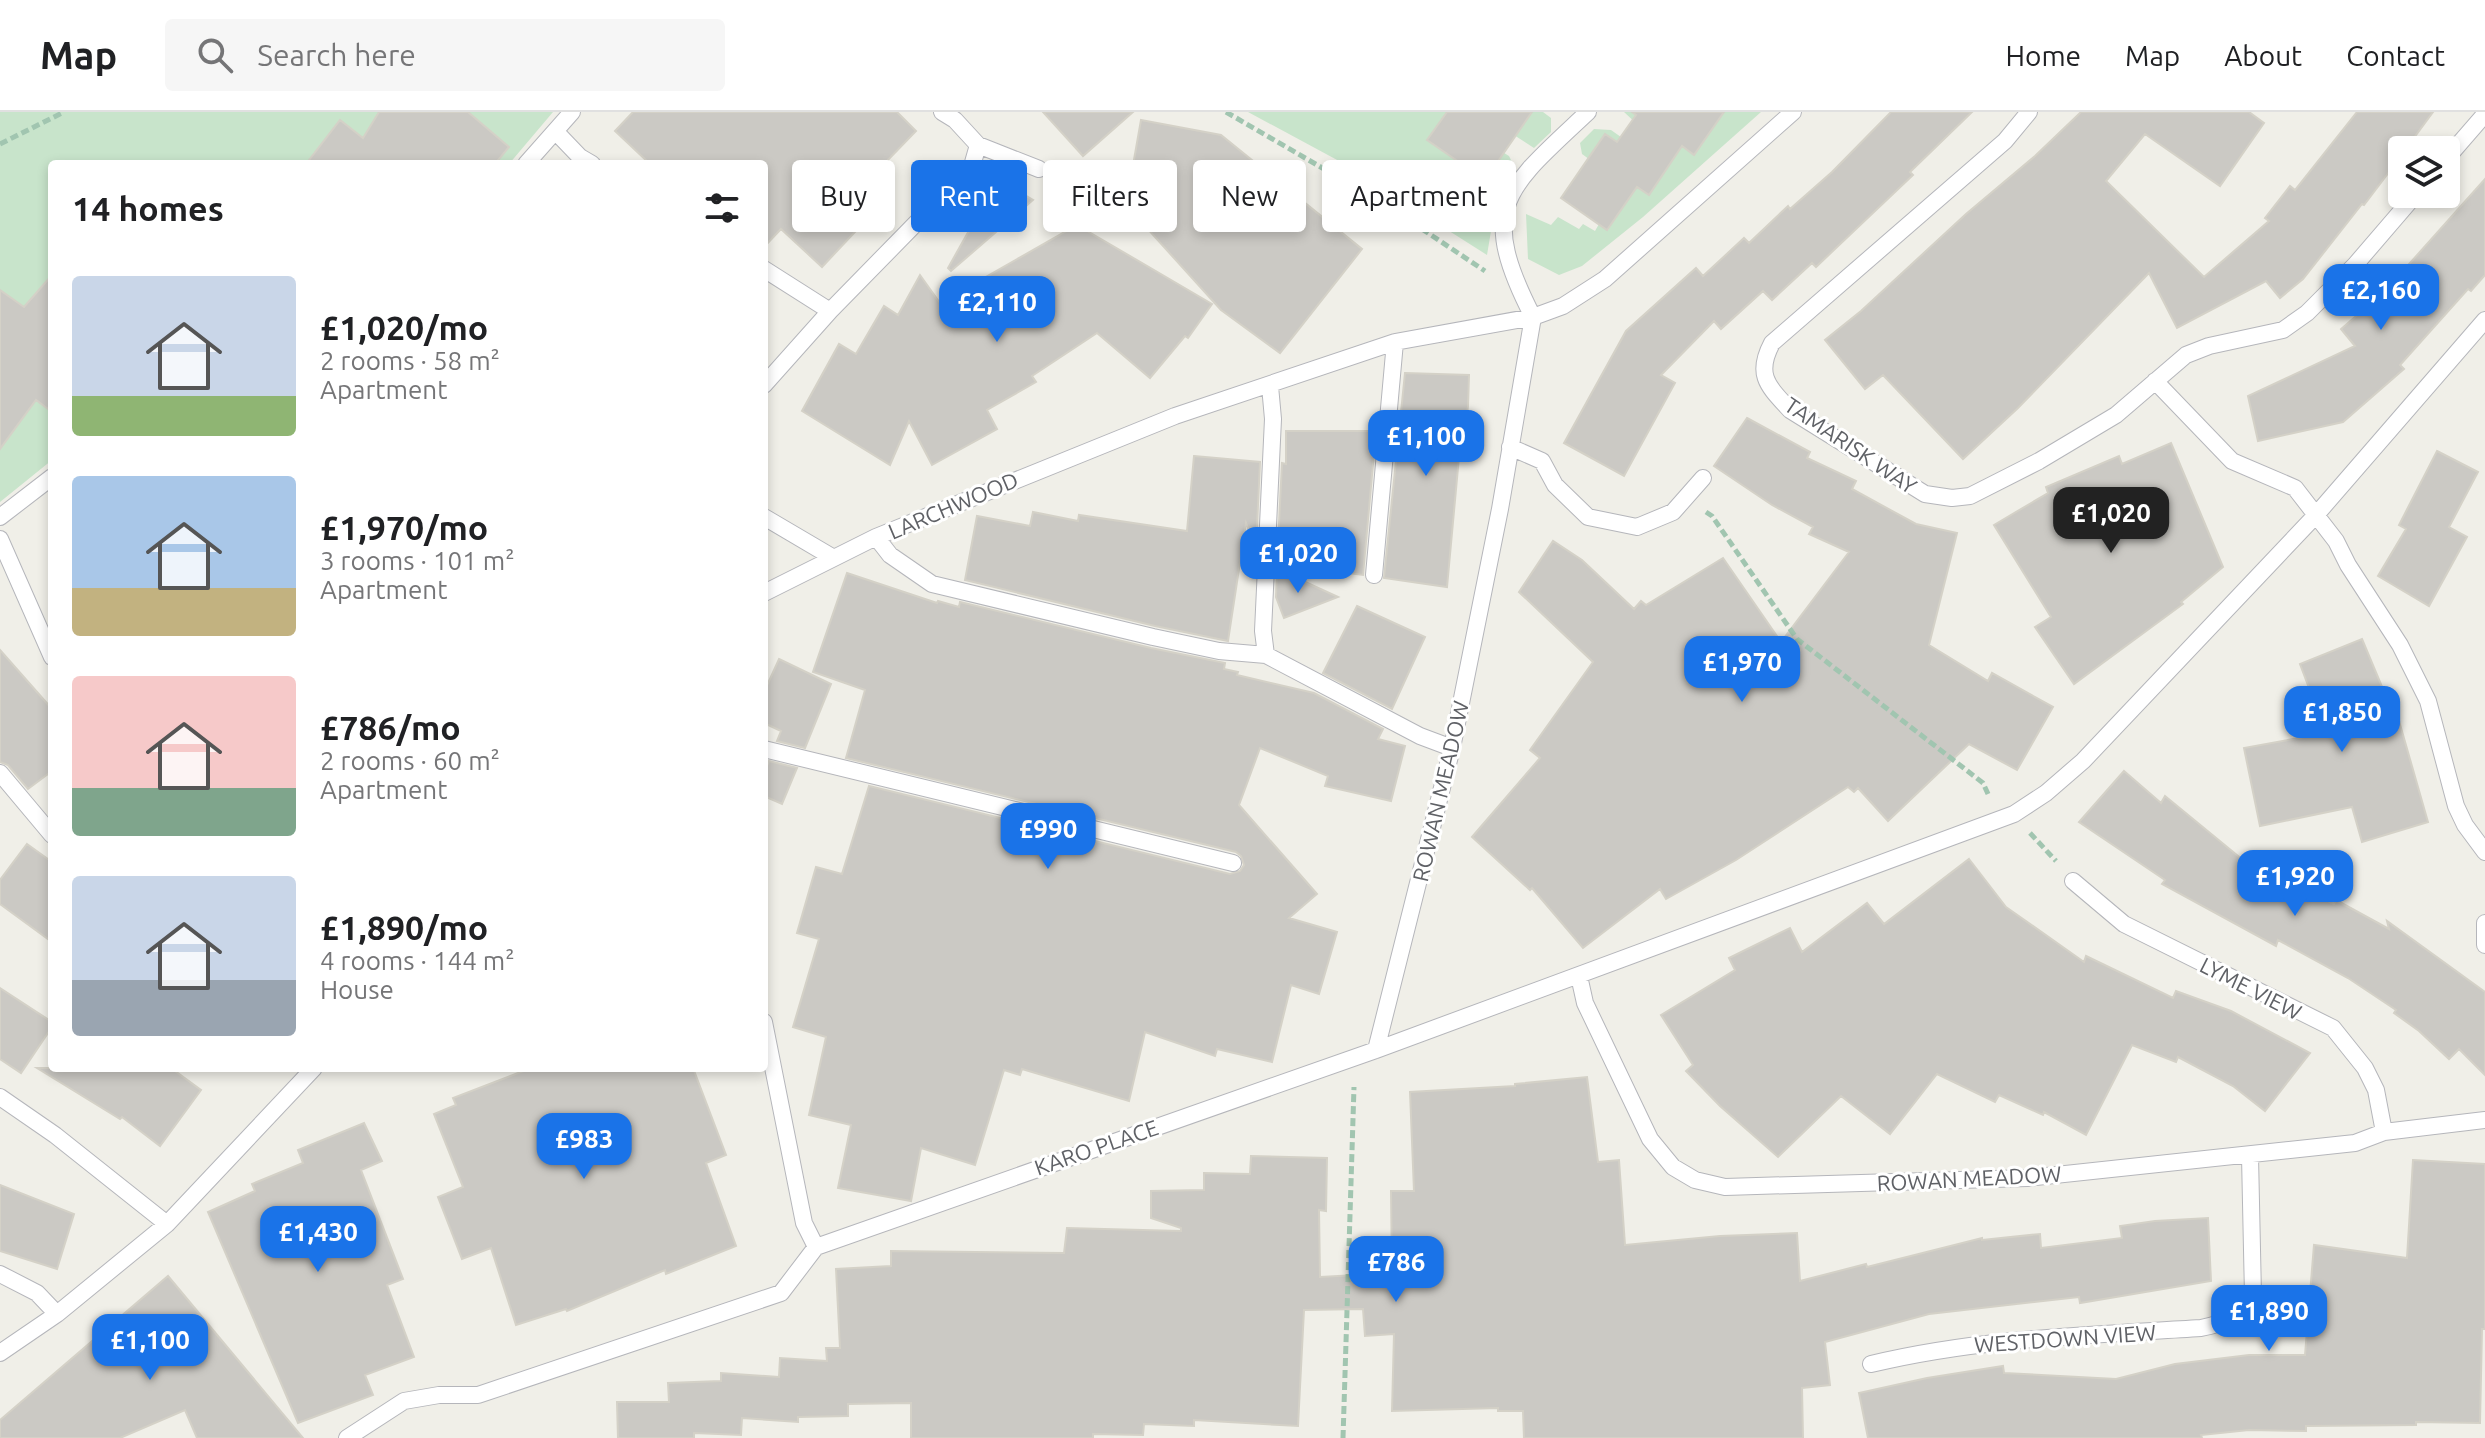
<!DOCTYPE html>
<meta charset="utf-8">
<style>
body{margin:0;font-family:Ubuntu,sans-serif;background:#f6f6f6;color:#202124;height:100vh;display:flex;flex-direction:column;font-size:30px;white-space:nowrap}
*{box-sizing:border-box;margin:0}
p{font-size:26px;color:#757577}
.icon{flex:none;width:44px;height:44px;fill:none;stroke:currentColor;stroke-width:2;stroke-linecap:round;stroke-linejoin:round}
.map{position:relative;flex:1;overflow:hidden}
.sheet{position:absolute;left:48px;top:48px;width:720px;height:912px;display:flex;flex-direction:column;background:#fff;border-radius:8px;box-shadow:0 4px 12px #0003}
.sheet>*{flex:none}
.hud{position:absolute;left:792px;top:48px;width:760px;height:72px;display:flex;gap:16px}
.controls{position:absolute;left:2388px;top:24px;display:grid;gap:16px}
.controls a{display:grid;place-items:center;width:72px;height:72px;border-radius:8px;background:#fff;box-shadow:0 4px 12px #0003;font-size:40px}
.price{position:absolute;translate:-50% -68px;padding:0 18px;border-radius:16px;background:#1a73e8;color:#fff;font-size:26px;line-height:52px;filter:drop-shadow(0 2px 4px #0008)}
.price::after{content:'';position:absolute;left:50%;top:48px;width:24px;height:18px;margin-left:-12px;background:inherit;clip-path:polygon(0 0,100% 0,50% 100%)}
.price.current{background:#222;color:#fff}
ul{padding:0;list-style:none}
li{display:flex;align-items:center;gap:24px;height:200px;padding:0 24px}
li span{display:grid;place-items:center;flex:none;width:224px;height:160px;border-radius:8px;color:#555}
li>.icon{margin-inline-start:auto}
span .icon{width:96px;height:96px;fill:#fffc;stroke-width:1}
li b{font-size:34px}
h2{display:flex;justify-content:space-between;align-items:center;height:96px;padding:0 24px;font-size:34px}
.pill{padding:0 28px;border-radius:8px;background:#fff;box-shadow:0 4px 12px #0003;font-size:28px;line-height:72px}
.pill.current{background:#1a73e8;color:#fff}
header{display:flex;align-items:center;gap:48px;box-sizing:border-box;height:112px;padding:0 40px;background:#fff;border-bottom:2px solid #e0e0e0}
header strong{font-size:38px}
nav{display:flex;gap:44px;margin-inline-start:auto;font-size:28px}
.search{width:560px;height:72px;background:#f6f6f6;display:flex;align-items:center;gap:20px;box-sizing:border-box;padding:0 28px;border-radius:8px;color:#757577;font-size:30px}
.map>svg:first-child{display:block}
.green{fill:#c8e4cb}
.building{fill:#cbc9c4;stroke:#d4d1c7;stroke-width:2}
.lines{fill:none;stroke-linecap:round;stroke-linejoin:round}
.service-casing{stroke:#b5b6bb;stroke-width:18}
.path{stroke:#a1c5b0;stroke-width:5;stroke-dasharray:8 4;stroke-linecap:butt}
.service{stroke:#fff;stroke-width:16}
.labels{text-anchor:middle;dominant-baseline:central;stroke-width:6;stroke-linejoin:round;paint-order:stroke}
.street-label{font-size:22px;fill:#5f6166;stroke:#fff}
</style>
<header>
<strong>Map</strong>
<div class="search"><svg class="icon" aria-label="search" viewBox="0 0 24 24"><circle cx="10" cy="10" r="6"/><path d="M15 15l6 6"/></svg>Search here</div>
<nav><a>Home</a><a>Map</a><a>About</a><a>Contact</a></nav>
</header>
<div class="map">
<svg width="2485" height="1326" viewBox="0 0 2485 1326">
<rect width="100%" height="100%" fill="#f0efe8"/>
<path class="green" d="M 0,0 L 553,0 L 509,52 L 52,52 L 52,348 L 0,390 Z
M 1248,0 L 1543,0 L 1551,6 L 1551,20 L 1534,36 L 1503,16 L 1493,34 L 1509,44 L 1517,60 L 1500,80 L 1479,69 L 1470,84 L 1494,101 L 1487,143 L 1339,49 Z
M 1624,0 L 1761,0 L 1643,105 L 1582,154 L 1559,163 L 1528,147 L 1526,102 L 1551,113 L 1558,105 L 1579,117 L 1583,112 L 1595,119 L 1599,112 L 1608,118 L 1621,97 L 1597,53 L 1582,42 L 1580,31 L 1594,17 L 1611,18 L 1628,30 L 1639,14 Z"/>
<path class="building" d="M 379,0 L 468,0 L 509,35 L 495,52 L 306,52 L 340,8 L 363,26 Z
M 633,0 L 897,0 L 916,19 L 850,87 L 869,105 L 822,155 L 781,117 L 764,135 L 764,52 L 650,52 L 615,19 Z
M 1043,0 L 1133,0 L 1083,44 Z
M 1447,0 L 1532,0 L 1485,68 L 1427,28 Z
M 1632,0 L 1724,0 L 1694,43 L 1682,34 L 1649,83 L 1637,75 L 1607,118 L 1561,86 L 1605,22 L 1617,30 L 1636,3 Z
M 1891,0 L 1972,0 L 1910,60 L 1913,63 L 1816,155 L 1812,151 L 1772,188 L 1763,179 L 1721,217 L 1714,209 L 1661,263 L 1675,271 L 1624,364 L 1564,331 L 1626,219 L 1696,156 L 1703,164 L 1744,126 L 1749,131 L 1788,94 L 1790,97 L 1832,60 Z
M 2081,0 L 2249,0 L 2264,11 L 2220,74 L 2145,22 L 2106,69 L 2204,165 L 2269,109 L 2265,106 L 2290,74 L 2295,78 L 2357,0 L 2433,0 L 2405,38 L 2402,38 L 2402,43 L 2364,93 L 2362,92 L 2303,167 L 2280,186 L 2266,169 L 2177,216 L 2149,161 L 2018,296 L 1963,347 L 1883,263 L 1865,277 L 1825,228 L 1861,199 L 1966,102 L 2035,44 Z
M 1141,8 L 1221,23 L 1362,137 L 1280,241 L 1221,198 L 1126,93 Z
M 998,67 L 1033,88 L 951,159 L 948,156 Z
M 2485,67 L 2485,163 L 2471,179 L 2468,177 L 2400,253 L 2404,257 L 2343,310 L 2258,329 L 2248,284 L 2355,234 L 2341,217 L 2385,179 Z
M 1077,113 L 1212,192 L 1188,226 L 1185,224 L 1150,266 L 1097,221 L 1032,264 L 1036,270 L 987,298 L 997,317 L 932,353 L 909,309 L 890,353 L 802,299 L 839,232 L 856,242 L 884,194 L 898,203 L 920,163 L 940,191 Z
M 52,163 L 52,300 L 36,288 L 0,337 L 0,178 L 24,195 Z
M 1405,261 L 1469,263 L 1468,294 L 1463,334 L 1460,334 L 1447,475 L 1384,466 Z
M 1747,306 L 1810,340 L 1807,346 L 1856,369 L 1852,377 L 1916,412 L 1957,421 L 1929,533 L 1988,569 L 1992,561 L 2053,595 L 2017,658 L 1969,632 L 1888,709 L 1858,676 L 1854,680 L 1848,675 L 1736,748 L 1666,787 L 1660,777 L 1583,836 L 1532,776 L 1530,778 L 1472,725 L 1540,646 L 1530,638 L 1593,550 L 1519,480 L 1553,429 L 1582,448 L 1634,497 L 1641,489 L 1646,493 L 1723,446 L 1781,530 L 1849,440 L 1809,422 L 1813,415 L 1772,393 L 1714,354 Z
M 1286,319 L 1376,319 L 1363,463 L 1277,452 L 1282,351 L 1286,352 Z
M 2171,331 L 2223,455 L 2181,490 L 2183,492 L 2074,572 L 2035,515 L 2051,505 L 1994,413 L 2048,381 L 2046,375 L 2119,344 L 2122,352 Z
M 2437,339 L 2478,360 L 2449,415 L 2467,425 L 2429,494 L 2378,464 L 2406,417 L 2399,413 Z
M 1194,344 L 1260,350 L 1256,436 L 1246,411 L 1228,529 L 1155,514 L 965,468 L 977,404 L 1030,414 L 1033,400 L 1078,409 L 1079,403 L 1187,419 Z
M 1277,457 L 1338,485 L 1284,506 L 1276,485 Z
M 847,461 L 937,491 L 938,489 L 959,495 L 960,490 L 1151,536 L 1225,551 L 1224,557 L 1238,560 L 1237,563 L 1314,581 L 1383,617 L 1378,627 L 1405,634 L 1391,689 L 1325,674 L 1328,664 L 1260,636 L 1239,693 L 1317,782 L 1289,806 L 1337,820 L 1319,882 L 1291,873 L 1272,950 L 1217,937 L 1215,944 L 1145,920 L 1129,989 L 1022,957 L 1020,963 L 1004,958 L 975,1053 L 921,1036 L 911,1089 L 838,1076 L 851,1013 L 809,1003 L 826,925 L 793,915 L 819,827 L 797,821 L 816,755 L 842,762 L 869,674 L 1230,762 L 1240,759 L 1244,753 L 1241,744 L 1236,740 L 846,646 L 865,578 L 813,560 Z
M 1357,494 L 1425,525 L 1392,597 L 1323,561 Z
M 2362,527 L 2385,582 L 2391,581 L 2428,710 L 2362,730 L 2352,695 L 2260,714 L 2244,636 L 2326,621 L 2300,552 Z
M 0,538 L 52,597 L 52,659 L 28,677 L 8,653 L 0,650 Z
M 779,547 L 831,572 L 805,636 L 777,629 L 781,619 L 764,611 L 764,580 Z
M 769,649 L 797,656 L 782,692 L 764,684 L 764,661 Z
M 2124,659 L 2161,691 L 2165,684 L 2271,771 L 2269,761 L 2334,792 L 2336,788 L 2389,817 L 2387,809 L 2485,880 L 2485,963 L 2459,937 L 2449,947 L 2419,919 L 2394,901 L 2396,898 L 2348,866 L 2278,828 L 2276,834 L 2162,772 L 2165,768 L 2079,710 Z
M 27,732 L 52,750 L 52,830 L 0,792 L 0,768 Z
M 1969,747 L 2006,795 L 2084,850 L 2086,844 L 2173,886 L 2176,879 L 2231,899 L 2310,941 L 2265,999 L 2233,974 L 2178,945 L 2176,950 L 2132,933 L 2086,1023 L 2044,1000 L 2043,1003 L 1999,983 L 1995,990 L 1937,962 L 1890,1022 L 1841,984 L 1778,1045 L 1720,994 L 1686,959 L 1693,953 L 1661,903 L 1735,858 L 1729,846 L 1790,816 L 1802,840 L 1867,791 L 1884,812 Z
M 0,876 L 52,910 L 52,915 L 21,961 L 0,947 Z
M 37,956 L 171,956 L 201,978 L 160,1034 L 122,1005 L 120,1007 Z
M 531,956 L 693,956 L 726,1043 L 706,1051 L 736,1134 L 666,1162 L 665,1158 L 567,1199 L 566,1197 L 516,1213 L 491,1136 L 462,1147 L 438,1085 L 463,1075 L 434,1002 L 456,993 L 453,986 Z
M 1587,965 L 1598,1050 L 1619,1048 L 1625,1133 L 1720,1124 L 1797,1121 L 1800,1169 L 1866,1152 L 1867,1155 L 1982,1126 L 1982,1128 L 2040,1122 L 2041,1136 L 2122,1126 L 2120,1114 L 2155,1109 L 2208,1106 L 2211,1169 L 2080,1191 L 2079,1185 L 1929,1202 L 1825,1230 L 1830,1273 L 1802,1276 L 1803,1326 L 1524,1326 L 1523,1299 L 1498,1299 L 1498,1296 L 1392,1299 L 1394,1222 L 1365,1224 L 1363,1197 L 1304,1198 L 1298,1314 L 1194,1308 L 1194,1314 L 1144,1312 L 1143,1323 L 1093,1322 L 1093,1326 L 911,1326 L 911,1291 L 848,1292 L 848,1304 L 798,1305 L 798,1310 L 742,1306 L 741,1323 L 694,1321 L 694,1326 L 618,1326 L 617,1290 L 669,1290 L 668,1271 L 721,1269 L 721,1261 L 779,1265 L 780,1246 L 827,1249 L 826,1236 L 840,1236 L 836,1157 L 891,1154 L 891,1139 L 1064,1141 L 1067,1116 L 1181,1119 L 1181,1116 L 1151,1106 L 1151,1079 L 1204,1078 L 1204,1061 L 1250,1062 L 1251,1044 L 1327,1046 L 1326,1099 L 1319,1098 L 1320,1165 L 1392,1161 L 1391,1079 L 1414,1079 L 1410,980 L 1515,974 L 1515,972 Z
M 364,1011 L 382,1049 L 361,1058 L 403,1167 L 387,1173 L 414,1245 L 365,1263 L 373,1283 L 298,1311 L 208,1100 L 255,1079 L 252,1072 L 303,1051 L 298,1038 Z
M 2413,1048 L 2485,1052 L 2485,1217 L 2482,1217 L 2480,1311 L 2416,1310 L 2416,1313 L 2306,1314 L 2306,1319 L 2249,1318 L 2201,1323 L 2202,1326 L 1868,1326 L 1859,1281 L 1927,1266 L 2003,1254 L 2004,1261 L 2116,1267 L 2175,1252 L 2249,1243 L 2305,1243 L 2314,1133 L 2407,1146 Z
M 0,1073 L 74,1102 L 57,1157 L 0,1139 Z
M 168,1164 L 303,1326 L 197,1326 L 185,1298 L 120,1326 L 0,1326 L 0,1308 Z"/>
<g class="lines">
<g class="service-casing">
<path id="service" d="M 2029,0 L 2005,29 L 1772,231 C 1755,263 1768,274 1790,298 L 1925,382 L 1952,386 L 1970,384 L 2039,349 L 2116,303 L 2186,243 L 2209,234 L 2283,218 L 2307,201 L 2355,153 L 2416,82
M 556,20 L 580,45 L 592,52
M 978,33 L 1039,57
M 2446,47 L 2485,2
M 526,52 L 572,0
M 764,157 L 830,199
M 1533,205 C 1476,94 1506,77 1588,0
M 2155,269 L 2232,349 L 2295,376 L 2336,429 L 2348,453 L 2400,533 L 2428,589 L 2456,694 L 2465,713 L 2485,740
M 764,273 L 830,199 L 972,54 L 978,33 L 955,8 L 942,0
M 1510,335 L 1542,349 L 1555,373 L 1588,405 L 1637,415 L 1673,400 L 1703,366
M 0,405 L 52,365
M 764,405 L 832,445
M 0,427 L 52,545
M 1374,463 L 1395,230
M 764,481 L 876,425
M 1266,543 L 1263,519 L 1273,307 L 1270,274
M 1452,636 L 1420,624 L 1266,543 L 1219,539 L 1153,525 L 932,472 L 890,443 L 876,425 L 1175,304 L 1395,230 L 1533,205 L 1563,194 L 1605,167 L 1793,0
M 764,637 L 1233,751
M 0,661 L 52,723
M 2073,769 L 2124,812 L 2333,916 L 2365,956 L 2376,978 L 2384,1020
M 2485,811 L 2485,833
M 1579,864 L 1585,891 L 1650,1027 L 1673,1055 L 1695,1068 L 1725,1075 L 2027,1066 L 2355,1031 L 2384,1020 L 2485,1008
M 764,910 L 804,1111 L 816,1135
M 1376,938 L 1452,636 L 1500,397 L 1533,205
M 0,985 L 55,1023 L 167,1112
M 0,1162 L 37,1181 L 57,1202 L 0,1241
M 57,1202 L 167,1112 L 314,956
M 1871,1252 C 1979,1226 2090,1223 2201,1216 C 2225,1211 2241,1206 2253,1184 L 2250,1044
M 347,1326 L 404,1289 L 439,1283 L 478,1283 L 781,1181 L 816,1135 L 1376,938 L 2014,702 L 2046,681 L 2083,649 L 2316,403 L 2485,208"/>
</g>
<path class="path" d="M 1226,0 L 1386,93 L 1485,159
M 0,32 L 64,0
M 1706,400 L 1712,404 L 1797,527 L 1983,671 L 1989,684
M 2030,721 L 2056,749
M 1343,1326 L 1354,975"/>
<use href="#service" class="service"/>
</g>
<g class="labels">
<g class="street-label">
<text transform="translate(1851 333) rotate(34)">TAMARISK WAY</text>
<text transform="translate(953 393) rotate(-23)">LARCHWOOD</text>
<text transform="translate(1440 679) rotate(-77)">ROWAN MEADOW</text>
<text transform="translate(2251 876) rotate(27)">LYME VIEW</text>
<text transform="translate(1096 1035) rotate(-19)">KARO PLACE</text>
<text transform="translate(1969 1066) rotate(-3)">ROWAN MEADOW</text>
<text transform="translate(2065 1226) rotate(-4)">WESTDOWN VIEW</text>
</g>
</g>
</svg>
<div class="controls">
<a><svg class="icon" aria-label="layers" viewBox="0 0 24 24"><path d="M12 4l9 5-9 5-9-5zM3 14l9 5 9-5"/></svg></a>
</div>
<b class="price" style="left:2381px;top:220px">£2,160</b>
<b class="price" style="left:997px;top:232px">£2,110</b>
<b class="price" style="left:1426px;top:366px">£1,100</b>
<b class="price current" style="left:2111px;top:443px">£1,020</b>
<b class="price" style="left:1298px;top:483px">£1,020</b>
<b class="price" style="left:1742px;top:592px">£1,970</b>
<b class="price" style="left:2342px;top:642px">£1,850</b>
<b class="price" style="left:1048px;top:759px">£990</b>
<b class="price" style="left:2295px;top:806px">£1,920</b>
<b class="price" style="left:584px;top:1069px">£983</b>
<b class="price" style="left:318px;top:1162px">£1,430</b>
<b class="price" style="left:1396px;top:1192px">£786</b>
<b class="price" style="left:2269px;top:1241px">£1,890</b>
<b class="price" style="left:150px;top:1270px">£1,100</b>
<div class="hud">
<a class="pill">Buy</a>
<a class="pill current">Rent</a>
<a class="pill">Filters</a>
<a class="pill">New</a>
<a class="pill">Apartment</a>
</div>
<section class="sheet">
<h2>14 homes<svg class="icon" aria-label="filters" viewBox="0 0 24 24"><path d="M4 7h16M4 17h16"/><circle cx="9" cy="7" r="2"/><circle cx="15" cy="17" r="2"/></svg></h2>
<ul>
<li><span style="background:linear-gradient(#c9d6e8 75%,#8fb573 0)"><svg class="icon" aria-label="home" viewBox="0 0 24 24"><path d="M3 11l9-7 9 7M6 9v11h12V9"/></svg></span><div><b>£1,020/mo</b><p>2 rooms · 58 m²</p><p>Apartment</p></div></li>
<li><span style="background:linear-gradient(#a9c7e8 70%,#c2b280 0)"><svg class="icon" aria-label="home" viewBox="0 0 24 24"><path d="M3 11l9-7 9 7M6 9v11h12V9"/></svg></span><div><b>£1,970/mo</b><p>3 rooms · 101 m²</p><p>Apartment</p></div></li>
<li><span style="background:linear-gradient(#f6c9c9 70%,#7fa58c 0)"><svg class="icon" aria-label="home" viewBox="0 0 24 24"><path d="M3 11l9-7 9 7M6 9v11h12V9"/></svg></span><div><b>£786/mo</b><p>2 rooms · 60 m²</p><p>Apartment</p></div></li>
<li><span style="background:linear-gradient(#c9d6e8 65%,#9aa5b1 0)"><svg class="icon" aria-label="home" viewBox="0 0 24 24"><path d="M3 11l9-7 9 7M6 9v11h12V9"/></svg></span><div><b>£1,890/mo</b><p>4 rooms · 144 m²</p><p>House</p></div></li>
</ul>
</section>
</div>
